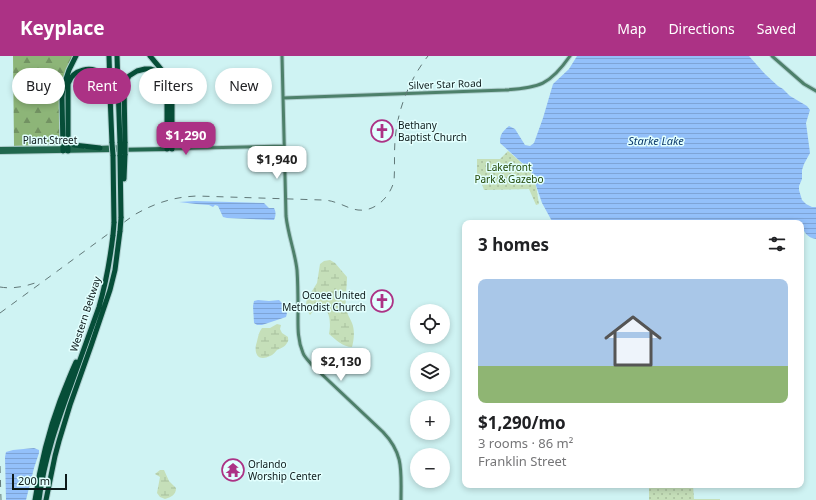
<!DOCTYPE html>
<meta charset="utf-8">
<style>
body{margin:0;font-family:"Noto Sans",sans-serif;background:#f2f2f2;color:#202124;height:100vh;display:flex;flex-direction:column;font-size:15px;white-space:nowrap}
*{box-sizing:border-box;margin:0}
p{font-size:13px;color:#757577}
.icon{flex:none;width:22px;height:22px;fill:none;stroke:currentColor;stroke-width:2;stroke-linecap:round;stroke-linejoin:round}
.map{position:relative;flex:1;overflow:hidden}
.details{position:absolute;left:462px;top:164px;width:342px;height:268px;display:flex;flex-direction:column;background:#fff;border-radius:8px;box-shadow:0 2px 6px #0003}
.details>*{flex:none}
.guide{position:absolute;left:12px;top:12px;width:380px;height:36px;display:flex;gap:8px}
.controls{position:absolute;left:410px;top:248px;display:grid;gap:8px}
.controls a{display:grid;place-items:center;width:40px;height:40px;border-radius:50%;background:#fff;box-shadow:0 2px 6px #0003;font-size:20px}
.scale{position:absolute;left:12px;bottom:10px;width:55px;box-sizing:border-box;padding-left:4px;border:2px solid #0d1a1a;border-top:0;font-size:11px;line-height:14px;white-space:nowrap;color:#0d1a1a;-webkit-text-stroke:3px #e2fffe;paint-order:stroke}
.price{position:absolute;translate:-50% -34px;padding:0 9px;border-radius:8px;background:#fff;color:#222;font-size:13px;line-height:26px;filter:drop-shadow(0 1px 2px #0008)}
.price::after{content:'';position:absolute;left:50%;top:24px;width:12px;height:9px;margin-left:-6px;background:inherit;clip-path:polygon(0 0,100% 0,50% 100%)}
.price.current{background:#ac3285;color:#fff}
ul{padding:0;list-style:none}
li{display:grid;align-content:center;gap:8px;height:212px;padding:0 16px}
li+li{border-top:1px solid #e0e0e0}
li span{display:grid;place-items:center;height:124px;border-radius:8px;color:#555}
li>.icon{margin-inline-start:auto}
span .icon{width:72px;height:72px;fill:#fffc;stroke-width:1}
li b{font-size:17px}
h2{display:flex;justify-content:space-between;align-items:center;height:48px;padding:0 16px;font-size:17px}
.chip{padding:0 14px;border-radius:18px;background:#fff;box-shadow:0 2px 6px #0003;font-size:14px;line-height:36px}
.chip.current{background:#ac3285;color:#fff}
header{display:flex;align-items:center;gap:24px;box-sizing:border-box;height:56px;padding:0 20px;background:#ac3285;color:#fff}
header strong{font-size:19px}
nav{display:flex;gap:22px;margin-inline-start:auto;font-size:14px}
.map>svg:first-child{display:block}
.grass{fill:url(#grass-dots)}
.forest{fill:url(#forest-firs)}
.wetland{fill:url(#wetland-marsh)}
.water{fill:url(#water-rules)}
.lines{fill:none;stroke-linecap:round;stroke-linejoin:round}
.secondary-casing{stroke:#b0d0d0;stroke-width:5}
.primary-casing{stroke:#b0d0d0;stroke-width:6}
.highway-casing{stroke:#b0d0d0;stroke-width:7}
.secondary{stroke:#4d806a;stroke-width:3}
.primary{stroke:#21674d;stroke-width:4}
.highway{stroke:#064e38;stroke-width:5}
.rail{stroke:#617878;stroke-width:1;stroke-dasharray:7 7;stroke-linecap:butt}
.highway-bridge-casing{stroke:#b0d0d0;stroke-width:7;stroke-linecap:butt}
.highway-bridge{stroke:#064e38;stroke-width:5}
.labels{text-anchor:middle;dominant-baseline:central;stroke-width:3;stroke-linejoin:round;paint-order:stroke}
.street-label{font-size:10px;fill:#0d1a1a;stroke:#e2fffe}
.poi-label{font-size:10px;fill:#0d1a1a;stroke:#e2fffe;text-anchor:start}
.park-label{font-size:10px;fill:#244907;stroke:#e2fffe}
.water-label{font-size:11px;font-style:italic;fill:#0c3a6d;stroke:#e2fffe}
</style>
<header>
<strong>Keyplace</strong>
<nav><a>Map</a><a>Directions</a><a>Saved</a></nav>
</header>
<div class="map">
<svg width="816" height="444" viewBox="0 0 816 444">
<defs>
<pattern id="grass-dots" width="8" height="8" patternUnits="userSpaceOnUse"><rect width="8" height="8" fill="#c5dfb9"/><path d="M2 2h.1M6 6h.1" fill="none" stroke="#a8bf9e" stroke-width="1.8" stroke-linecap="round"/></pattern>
<pattern id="forest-firs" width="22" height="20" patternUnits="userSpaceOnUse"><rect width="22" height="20" fill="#8db578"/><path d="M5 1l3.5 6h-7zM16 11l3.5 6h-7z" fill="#729262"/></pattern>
<pattern id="wetland-marsh" width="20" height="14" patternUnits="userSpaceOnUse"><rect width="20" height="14" fill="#c5dfb9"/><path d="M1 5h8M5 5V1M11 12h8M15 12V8" fill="none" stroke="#a8bf9e"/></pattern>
<pattern id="water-rules" width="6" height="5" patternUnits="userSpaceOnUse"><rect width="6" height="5" fill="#93c0fa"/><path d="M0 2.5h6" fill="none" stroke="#7ea4d6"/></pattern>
</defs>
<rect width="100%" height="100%" fill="#cff3f3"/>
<path class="grass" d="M 508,95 L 531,115 L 536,130 L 539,148 L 536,149 L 529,133 L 484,134 L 482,128 L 477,121 L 477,103 L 500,103 Z
M 649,429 L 693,429 L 694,443 L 720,443 L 720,444 L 649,444 Z"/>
<path class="forest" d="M 13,0 L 77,0 L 62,41 L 62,89 L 14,90 Z"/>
<path class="wetland" d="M 330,204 L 335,207 L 347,221 C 347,231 345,242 346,252 C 347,258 350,262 352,267 C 355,274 354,284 352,291 C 343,291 336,284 329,278 C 331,268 331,250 317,250 L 310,259 C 307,255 305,248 307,243 L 317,227 L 320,208 L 324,205 Z
M 277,268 L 281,269 L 280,273 L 282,277 L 288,281 C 288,284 289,284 287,287 C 285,291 281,292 277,294 C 275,296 273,299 270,300 C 260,305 254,300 256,289 C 258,283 258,277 262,272 L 270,272 Z
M 160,414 L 164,414 L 169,425 L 176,432 C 176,439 171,441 165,443 L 160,441 L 157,437 L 160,421 L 155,418 Z"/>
<path class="water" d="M 577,0 L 749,0 L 765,18 L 778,30 L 783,33 L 790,40 L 807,50 L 810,54 L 806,67 L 810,97 L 804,108 L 802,114 L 802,123 L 799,130 L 799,134 L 802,144 L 806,148 L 812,151 L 816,151 L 816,183 C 807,182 803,175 801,167 L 553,167 L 542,147 L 531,115 L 500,87 C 500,78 502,76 509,70 L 515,73 L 525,89 L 530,90 L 534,87 L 543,62 L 553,28 L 569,13 Z
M 195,145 L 264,147 L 269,152 L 274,152 C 276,156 276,159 274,164 L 227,162 L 223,161 L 218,150 L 215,149 L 213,151 L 209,149 L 196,148 L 179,146 Z
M 258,244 L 269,245 L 279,244 C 284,249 289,254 286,261 L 262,269 L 257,269 L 254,267 L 253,250 L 254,245 Z
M 34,392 L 39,394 L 39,397 L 34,412 L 26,444 L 6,444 L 5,401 L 6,396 L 13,394 Z"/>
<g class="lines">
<g class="secondary-casing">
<path id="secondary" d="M 282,0 L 286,160 C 288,179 295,196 297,214 C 298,228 298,241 298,254 C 298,269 297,283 303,297 C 305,302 309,305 312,309 L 383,376 C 404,398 401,415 401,444
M 772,0 L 804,28 L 816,35
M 283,42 L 505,34 C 539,32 550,29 570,0
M 172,93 L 200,92 L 284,90"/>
</g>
<g class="primary-casing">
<path id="primary" d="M 98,92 L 122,91
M 0,93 L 82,92
M 0,96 L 169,93"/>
</g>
<g class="highway-casing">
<path id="highway" d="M 109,0 L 110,31
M 117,0 L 120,87
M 150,0 C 160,12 168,19 172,35 L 172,93
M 110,39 L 112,87
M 69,82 L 70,86 L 74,89 L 100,92
M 172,85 L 174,89 L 188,90
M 125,87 L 124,29 L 129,20 L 137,15 L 145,13 L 151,13 L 157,15 L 161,19 L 165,24 L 166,29 L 167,48 L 167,93
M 63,95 L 62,41 L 63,32 L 69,14 L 76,0
M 68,95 L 68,33 C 68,32 68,27 69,26 C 73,14 91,9 101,18 C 107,24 109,33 110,41
M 113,99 L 114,167
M 120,99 L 121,162
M 124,123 L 125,98
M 35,444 C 40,411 48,377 60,345 C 65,332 70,319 76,306
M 39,444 C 44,403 58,364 72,326 C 81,301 90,276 99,251 C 106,227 110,204 113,179
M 46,444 L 55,400 L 59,385 L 70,349 L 91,290 L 110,234 L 115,214 L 120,175"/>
</g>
<use href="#secondary" class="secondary"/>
<use href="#primary" class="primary"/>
<use href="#highway" class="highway"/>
<path class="rail" d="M 0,231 C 12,233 23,231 35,227
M 0,257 L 134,159 C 155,147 173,141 197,140 L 322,144 C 327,144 332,145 337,147 C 344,149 350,153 358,154 C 375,156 390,141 394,125 C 395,112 394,98 395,85 C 397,55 409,24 428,0
M 0,410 L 1,444"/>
<g class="highway-bridge-casing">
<path id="highway-bridge" d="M 112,87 L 113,99
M 120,87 L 120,99
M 125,87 L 125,98
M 120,175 L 121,162
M 113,179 L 114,167"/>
</g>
<use href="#highway-bridge" class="highway-bridge"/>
</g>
<defs>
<g id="church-ring" transform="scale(1.15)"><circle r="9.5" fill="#e2fffe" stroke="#ac3285" stroke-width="1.5"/><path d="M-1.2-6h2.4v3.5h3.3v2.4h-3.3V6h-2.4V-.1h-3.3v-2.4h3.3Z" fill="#ac3285"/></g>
<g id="temple-ring" transform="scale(1.15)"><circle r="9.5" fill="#e2fffe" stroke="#ac3285" stroke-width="1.5"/><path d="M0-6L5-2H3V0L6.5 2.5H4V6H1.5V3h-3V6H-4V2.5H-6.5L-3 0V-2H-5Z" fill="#ac3285"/></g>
</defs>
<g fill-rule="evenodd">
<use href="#church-ring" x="382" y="75"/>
<use href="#church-ring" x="382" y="245"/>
<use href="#temple-ring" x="233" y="414"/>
</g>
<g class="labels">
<g class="street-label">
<text transform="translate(445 28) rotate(-2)">Silver Star Road</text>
<text x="50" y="84">Plant Street</text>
<text transform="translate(85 258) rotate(-72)">Western Beltway</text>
</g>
<g class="poi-label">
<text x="398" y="69">Bethany<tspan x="398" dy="12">Baptist Church</tspan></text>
<text x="366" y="239" text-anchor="end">Ocoee United<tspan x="366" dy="12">Methodist Church</tspan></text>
<text x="248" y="408">Orlando<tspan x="248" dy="12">Worship Center</tspan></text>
</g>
<g class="park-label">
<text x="509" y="111">Lakefront<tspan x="509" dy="12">Park &amp; Gazebo</tspan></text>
</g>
<g class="water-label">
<text x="656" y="84">Starke Lake</text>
</g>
</g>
</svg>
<div class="controls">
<a><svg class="icon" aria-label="locate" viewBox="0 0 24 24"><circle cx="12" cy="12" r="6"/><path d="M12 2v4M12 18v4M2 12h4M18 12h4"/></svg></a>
<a><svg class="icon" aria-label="layers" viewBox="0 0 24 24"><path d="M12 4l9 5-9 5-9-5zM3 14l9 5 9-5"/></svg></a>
<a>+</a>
<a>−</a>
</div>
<div class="scale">200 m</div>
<b class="price current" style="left:186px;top:100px">$1,290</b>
<b class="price" style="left:277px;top:124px">$1,940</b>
<b class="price" style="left:341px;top:326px">$2,130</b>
<div class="guide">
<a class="chip">Buy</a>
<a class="chip current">Rent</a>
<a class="chip">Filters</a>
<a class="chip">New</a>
</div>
<section class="details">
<h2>3 homes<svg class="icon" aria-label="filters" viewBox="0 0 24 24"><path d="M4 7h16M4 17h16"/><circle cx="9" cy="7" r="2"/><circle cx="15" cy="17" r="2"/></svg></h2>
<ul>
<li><span style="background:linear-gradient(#a9c7e8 70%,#8fb573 0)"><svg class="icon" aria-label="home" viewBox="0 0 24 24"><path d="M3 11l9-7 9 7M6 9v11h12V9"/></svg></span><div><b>$1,290/mo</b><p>3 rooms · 86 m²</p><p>Franklin Street</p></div></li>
</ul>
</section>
</div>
